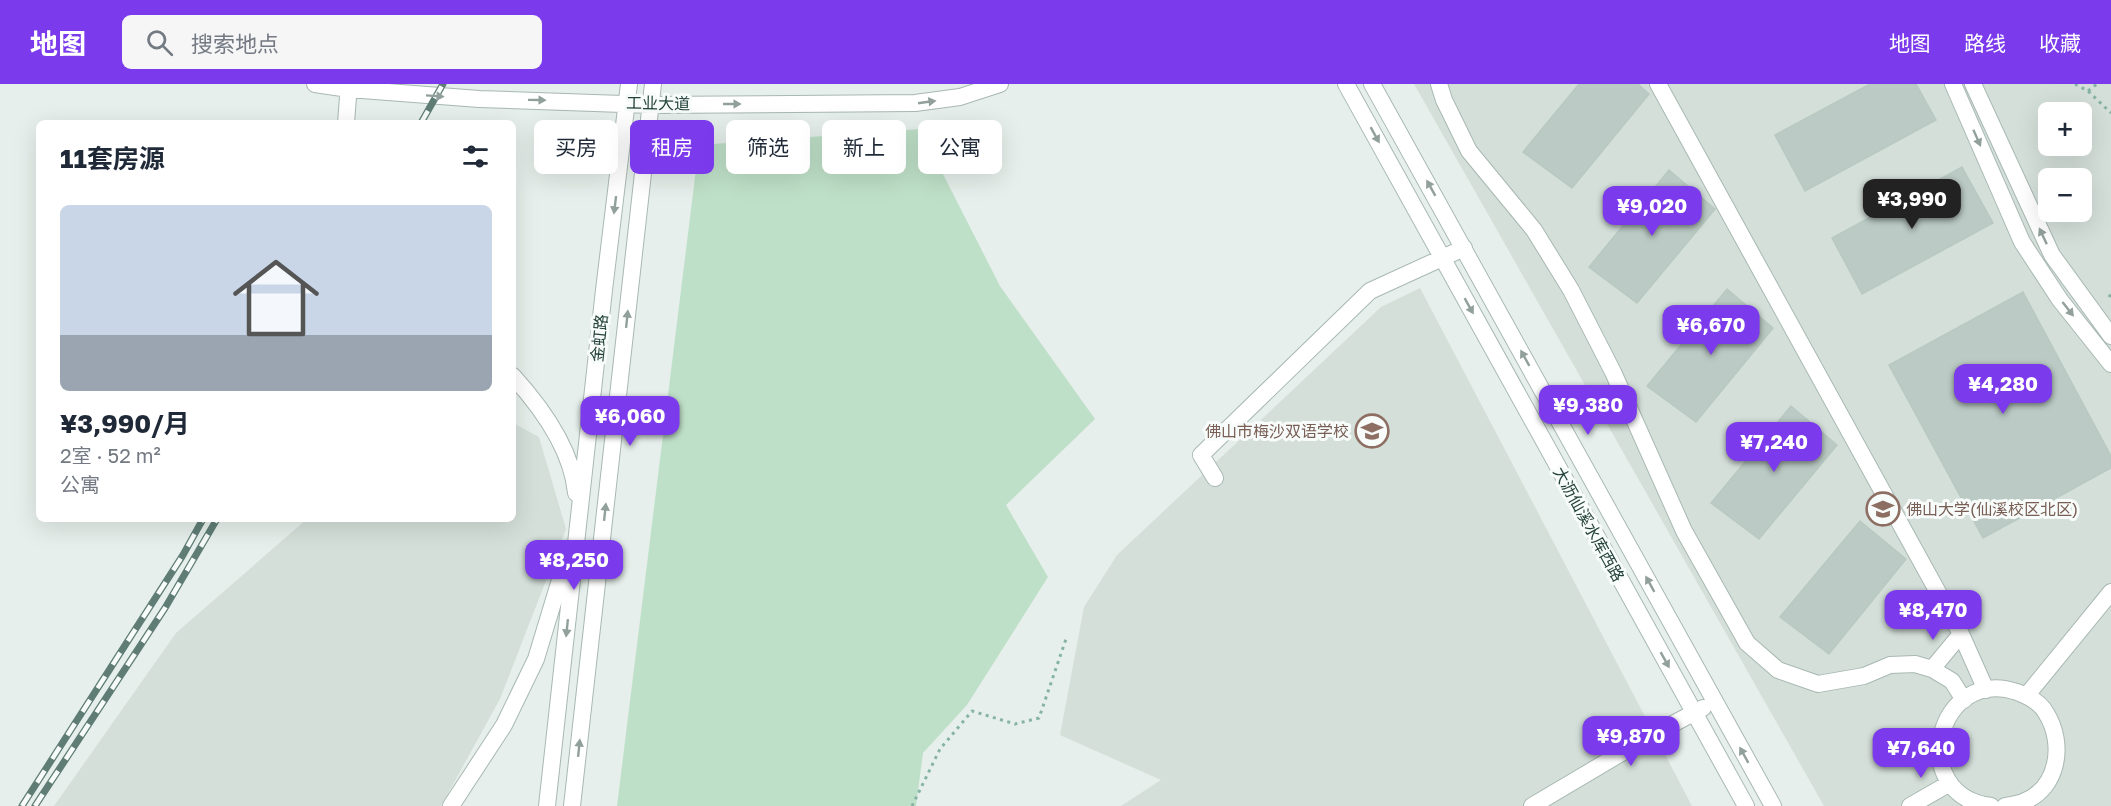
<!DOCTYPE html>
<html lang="zh">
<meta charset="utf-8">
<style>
body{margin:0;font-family:"Golos Text","Noto Sans SC",sans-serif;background:#f6f6f7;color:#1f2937;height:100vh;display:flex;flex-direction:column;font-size:22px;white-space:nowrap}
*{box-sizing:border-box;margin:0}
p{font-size:20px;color:#747a83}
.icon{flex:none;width:33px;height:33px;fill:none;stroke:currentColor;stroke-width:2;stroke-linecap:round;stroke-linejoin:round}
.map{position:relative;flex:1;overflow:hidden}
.panel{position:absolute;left:36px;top:36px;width:480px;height:402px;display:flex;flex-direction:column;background:#fff;border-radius:9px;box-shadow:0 6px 24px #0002}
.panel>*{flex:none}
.hud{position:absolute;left:534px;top:36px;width:570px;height:54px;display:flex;gap:12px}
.fabs{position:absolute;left:2038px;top:18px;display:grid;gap:12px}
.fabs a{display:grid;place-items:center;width:54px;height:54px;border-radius:9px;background:#fff;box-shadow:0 6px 24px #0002;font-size:30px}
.price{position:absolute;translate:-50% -51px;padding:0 14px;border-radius:12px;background:#7c3aed;color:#fff;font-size:20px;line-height:39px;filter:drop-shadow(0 2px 3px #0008)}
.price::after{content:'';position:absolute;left:50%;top:36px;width:18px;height:14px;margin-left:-9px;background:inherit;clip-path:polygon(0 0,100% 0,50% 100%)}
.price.selected{background:#222;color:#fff}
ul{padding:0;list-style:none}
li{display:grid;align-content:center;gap:12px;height:318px;padding:0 24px}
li+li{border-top:2px solid #e0e1e3}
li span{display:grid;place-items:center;height:186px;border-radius:9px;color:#555}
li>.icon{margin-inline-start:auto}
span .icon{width:108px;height:108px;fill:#fffc;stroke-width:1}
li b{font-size:26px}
h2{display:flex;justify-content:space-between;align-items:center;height:72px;padding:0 24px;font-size:26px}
.chip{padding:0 21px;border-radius:9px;background:#fff;box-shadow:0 6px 24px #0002;font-size:21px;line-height:54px}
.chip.selected{background:#7c3aed;color:#fff}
header{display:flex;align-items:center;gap:36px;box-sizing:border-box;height:84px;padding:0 30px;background:#7c3aed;color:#fff}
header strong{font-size:28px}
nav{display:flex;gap:33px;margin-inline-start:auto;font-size:21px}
.search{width:420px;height:54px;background:#f6f6f7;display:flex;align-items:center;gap:15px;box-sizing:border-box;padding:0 21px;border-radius:9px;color:#747a83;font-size:22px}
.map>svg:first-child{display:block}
.built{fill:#d4dfda;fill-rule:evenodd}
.green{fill:#bfe0c8}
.building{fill:#bbcac4;stroke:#b8c9c2;stroke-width:1.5}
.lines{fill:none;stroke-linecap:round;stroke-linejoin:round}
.minor-casing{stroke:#a8b8b2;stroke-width:18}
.path{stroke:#86b3a5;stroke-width:3;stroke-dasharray:3 4.5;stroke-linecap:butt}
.minor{stroke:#fff;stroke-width:16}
.rail-casing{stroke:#5f7d75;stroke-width:7}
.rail{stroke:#f7fbf9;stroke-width:4.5;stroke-dasharray:14;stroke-linecap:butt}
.oneway{fill:#92a09c}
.labels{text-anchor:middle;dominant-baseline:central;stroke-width:6;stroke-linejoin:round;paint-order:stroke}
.street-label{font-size:16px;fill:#24423a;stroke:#f7fbf9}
.education-label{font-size:16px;fill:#785e54;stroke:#f7fbf9;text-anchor:end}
</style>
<header>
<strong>地图</strong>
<div class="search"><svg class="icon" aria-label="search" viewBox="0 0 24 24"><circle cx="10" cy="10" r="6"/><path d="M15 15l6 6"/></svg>搜索地点</div>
<nav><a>地图</a><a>路线</a><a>收藏</a></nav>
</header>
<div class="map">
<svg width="2111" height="722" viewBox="0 0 2111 722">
<rect width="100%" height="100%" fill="#e6efeb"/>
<path class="built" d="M 1414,0 L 2111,0 L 2111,722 L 1824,722 ZM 2049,28 L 2082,28 L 2082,62 L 2049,62 ZM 2049,94 L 2082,94 L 2082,128 L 2049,128 Z
M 1420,204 L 1692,722 L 1121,722 L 1161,696 L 1060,651 L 1084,523 L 1117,471 L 1381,223 Z
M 513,339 L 539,353 L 566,445 L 500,615 L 441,722 L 54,722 L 176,549 L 307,435 L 513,435 Z"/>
<path class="green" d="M 920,45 L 1000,202 L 1095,335 L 1006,421 L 1048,493 L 967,621 L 923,669 L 916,722 L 617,722 L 699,61 Z"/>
<path class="building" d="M 1579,0 L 1638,0 L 1649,10 L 1572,104 L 1523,68 Z
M 1870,0 L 1916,0 L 1936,36 L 1805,107 L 1775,51 Z
M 1962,83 L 1993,139 L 1862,210 L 1832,154 Z
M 1669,86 L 1715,125 L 1637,219 L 1589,183 Z
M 1727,205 L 1773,244 L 1696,338 L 1647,302 Z
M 2023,208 L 2111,372 L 2111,384 L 1983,454 L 1889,281 Z
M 1791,322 L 1837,361 L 1759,455 L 1711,419 Z
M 1860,437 L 1906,475 L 1829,570 L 1780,533 Z"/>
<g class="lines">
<g class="minor-casing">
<path id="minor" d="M 315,0 L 349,5 L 479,15 L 651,21 L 915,19 L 960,13 L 1000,0
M 1346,0 L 1746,722
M 1372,0 L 1773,722
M 1439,0 L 1444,16 L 1469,67 L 1534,146 L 1571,206 L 1613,288 L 1684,447 L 1747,559 L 1778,586 L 1818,600 L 1864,592 L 1890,581 L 1915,580 L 1932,585 L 1952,597 L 1964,616
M 1658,0 L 1961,550 L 1986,606
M 1953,0 L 2022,158 L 2060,216 L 2111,280
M 1973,0 L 2052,171 L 2111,252
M 346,39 L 349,0
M 513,292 C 542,324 572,365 576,409
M 1215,394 L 1201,371 L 1370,207 L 1464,164
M 1932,585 L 1961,550
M 2027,611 L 2111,508
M 451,722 L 504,641 L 536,575 L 569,466
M 547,722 L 604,206 L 629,0
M 572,722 L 653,0
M 1532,722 L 1650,652 L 1703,624
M 1910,722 L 1950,699
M 1991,722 C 1905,711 1937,581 2017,608 C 2028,612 2040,618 2046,629 C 2065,659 2059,704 2023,718 C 2017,720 2010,721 2005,722"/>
</g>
<path class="path" d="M 2075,0 L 2088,7 L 2111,29
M 2088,7 L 2097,0
M 2109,213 L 2111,210
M 912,722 L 940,665 L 972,627 L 1015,640 L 1039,634 L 1066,555"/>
<use href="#minor" class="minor"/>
<g class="rail-casing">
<path id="rail" d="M 421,39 L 443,0
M 22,722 L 183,471 L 203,435
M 35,722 L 165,524 L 217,435"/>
</g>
<use href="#rail" class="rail"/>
</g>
<defs><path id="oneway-solid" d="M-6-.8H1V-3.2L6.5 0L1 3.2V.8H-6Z" transform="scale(1.5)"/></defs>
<g class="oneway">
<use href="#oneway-solid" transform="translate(435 12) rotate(4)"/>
<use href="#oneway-solid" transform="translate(537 16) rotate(1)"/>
<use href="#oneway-solid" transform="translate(927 18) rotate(-8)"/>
<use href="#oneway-solid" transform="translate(732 20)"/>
<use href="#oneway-solid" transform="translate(1375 51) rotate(61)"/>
<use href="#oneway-solid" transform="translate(1977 54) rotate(66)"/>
<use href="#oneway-solid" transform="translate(1431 104) rotate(-119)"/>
<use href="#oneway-solid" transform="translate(615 121) rotate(97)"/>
<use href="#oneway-solid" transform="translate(2043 152) rotate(-115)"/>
<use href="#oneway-solid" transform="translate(1469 222) rotate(61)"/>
<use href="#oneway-solid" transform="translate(2068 225) rotate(52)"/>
<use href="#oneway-solid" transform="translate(627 235) rotate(-84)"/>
<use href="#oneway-solid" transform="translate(1525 274) rotate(-119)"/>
<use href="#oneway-solid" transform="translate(605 428) rotate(-84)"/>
<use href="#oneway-solid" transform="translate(1650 500) rotate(-119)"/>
<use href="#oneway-solid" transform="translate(567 544) rotate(96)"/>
<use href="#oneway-solid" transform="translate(1665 576) rotate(61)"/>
<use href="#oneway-solid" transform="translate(579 664) rotate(-84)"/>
<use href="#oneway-solid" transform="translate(1744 671) rotate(-119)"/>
</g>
<defs>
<g id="school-ring" transform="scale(1.725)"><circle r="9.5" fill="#f7fbf9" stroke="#8d6e63" stroke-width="1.5"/><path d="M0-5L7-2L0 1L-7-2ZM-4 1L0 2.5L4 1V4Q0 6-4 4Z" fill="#8d6e63"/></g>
<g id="university-ring" transform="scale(1.725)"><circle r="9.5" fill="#f7fbf9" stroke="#8d6e63" stroke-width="1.5"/><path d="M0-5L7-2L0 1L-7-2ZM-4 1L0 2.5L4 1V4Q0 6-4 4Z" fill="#8d6e63"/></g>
</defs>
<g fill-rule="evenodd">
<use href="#school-ring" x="1372" y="347"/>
<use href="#university-ring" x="1883" y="425"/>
</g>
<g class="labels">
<g class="street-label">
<text transform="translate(658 19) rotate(1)">工业大道</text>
<text transform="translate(599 254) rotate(-84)">金虹路</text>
<text transform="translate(1589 440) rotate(61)">大沥仙溪水库西路</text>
</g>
<g class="education-label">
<text x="1349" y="347">佛山市梅沙双语学校</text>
<text x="1906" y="425" text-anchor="start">佛山大学(仙溪校区北区)</text>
</g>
</g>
</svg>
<div class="fabs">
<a>+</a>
<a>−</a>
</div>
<b class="price selected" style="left:1912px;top:146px">¥3,990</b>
<b class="price" style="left:1652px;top:153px">¥9,020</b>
<b class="price" style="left:1711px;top:272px">¥6,670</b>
<b class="price" style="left:2003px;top:331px">¥4,280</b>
<b class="price" style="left:1588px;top:352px">¥9,380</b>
<b class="price" style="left:630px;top:363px">¥6,060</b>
<b class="price" style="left:1774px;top:389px">¥7,240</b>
<b class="price" style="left:574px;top:507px">¥8,250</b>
<b class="price" style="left:1933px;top:557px">¥8,470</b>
<b class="price" style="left:1631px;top:683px">¥9,870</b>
<b class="price" style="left:1921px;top:695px">¥7,640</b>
<div class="hud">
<a class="chip">买房</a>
<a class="chip selected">租房</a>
<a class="chip">筛选</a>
<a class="chip">新上</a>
<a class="chip">公寓</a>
</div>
<section class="panel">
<h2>11套房源<svg class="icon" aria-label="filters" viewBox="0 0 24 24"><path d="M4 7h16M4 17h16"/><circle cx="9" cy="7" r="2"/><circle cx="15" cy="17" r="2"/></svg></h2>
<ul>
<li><span style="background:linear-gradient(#c9d6e8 70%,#9aa5b1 0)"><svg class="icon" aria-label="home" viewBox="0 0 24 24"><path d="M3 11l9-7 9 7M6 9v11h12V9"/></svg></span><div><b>¥3,990/月</b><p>2室 · 52 m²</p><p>公寓</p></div></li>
</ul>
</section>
</div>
